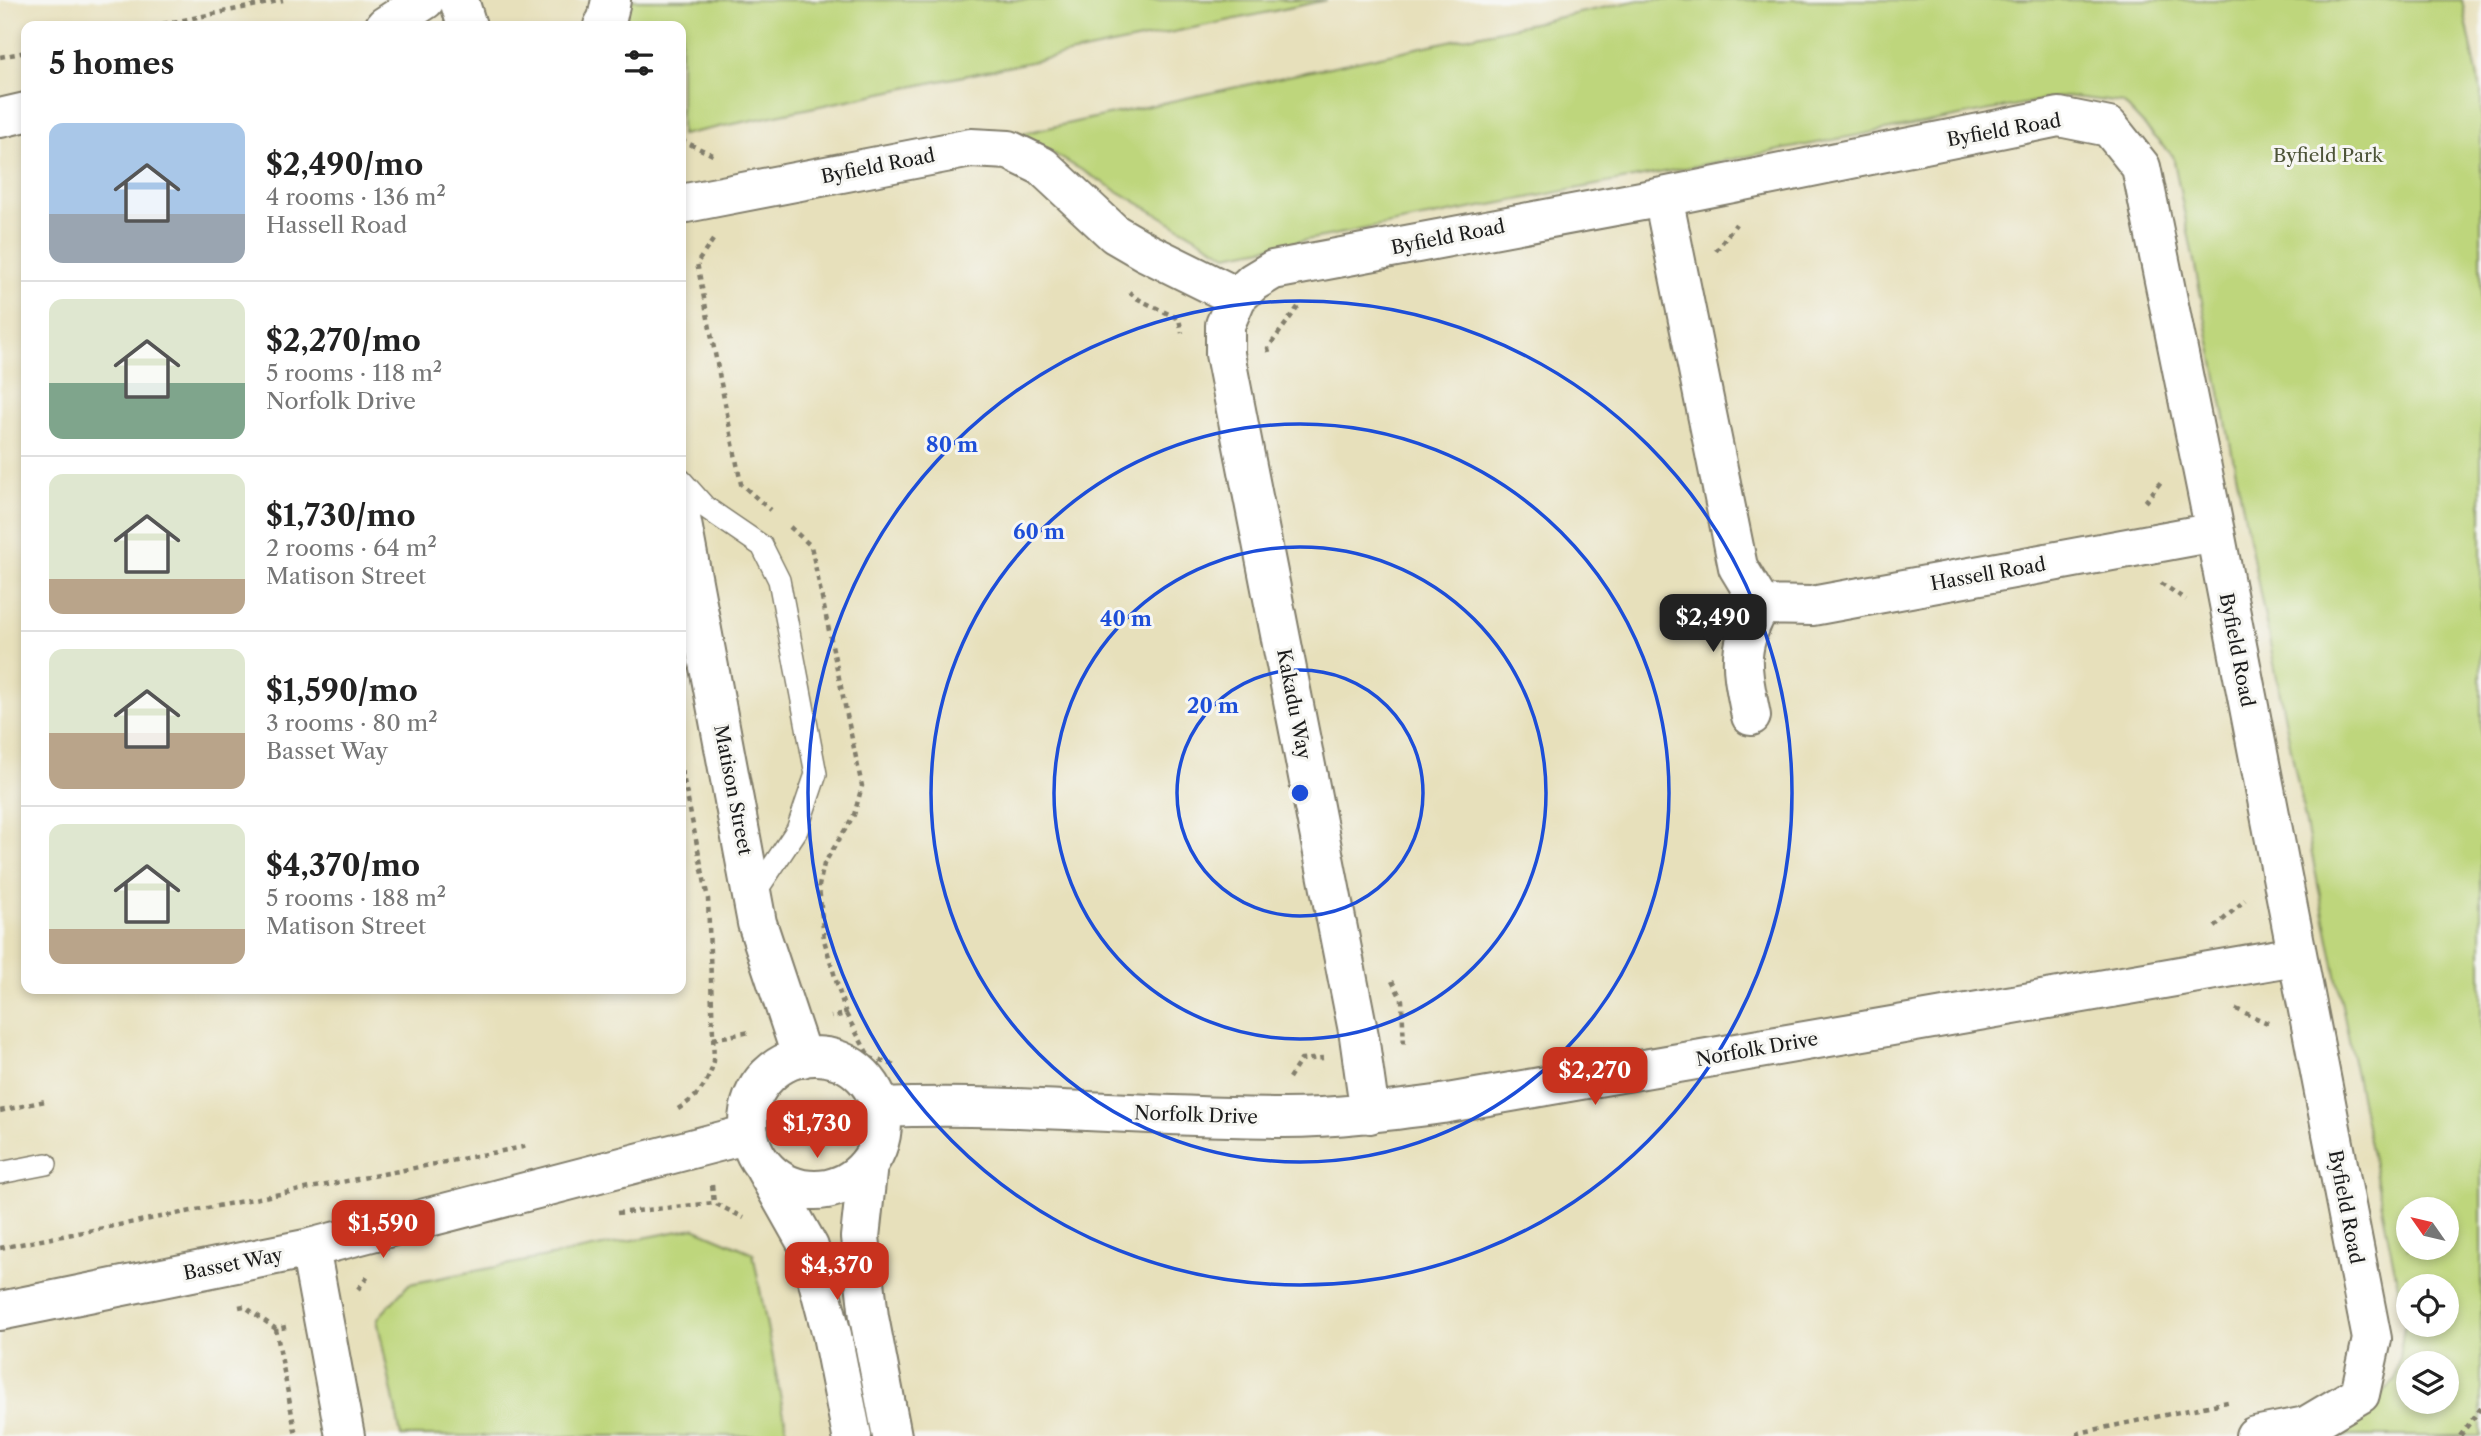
<!DOCTYPE html>
<meta charset="utf-8">
<style>
body{margin:0;font-family:"Libre Caslon Text",serif;background:#f2f2f2;color:#222;height:100vh;display:flex;flex-direction:column;font-size:26px;white-space:nowrap}
*{box-sizing:border-box;margin:0}
p{font-size:23px;color:#767676}
.icon{flex:none;width:38px;height:38px;fill:none;stroke:currentColor;stroke-width:2;stroke-linecap:round;stroke-linejoin:round}
.map{position:relative;flex:1;overflow:hidden}
.drawer{position:absolute;left:21px;top:21px;width:665px;height:973px;display:flex;flex-direction:column;background:#fff;border-radius:14px;box-shadow:0 4px 10px #0003}
.drawer>*{flex:none}
.needle{width:46px;rotate:304deg}
.controls{position:absolute;left:2396px;top:1197px;display:grid;gap:14px}
.controls a{display:grid;place-items:center;width:63px;height:63px;border-radius:50%;background:#fff;box-shadow:0 4px 10px #0003;font-size:35px}
.price{position:absolute;translate:-50% -60px;padding:0 16px;border-radius:14px;background:#c8321e;color:#fff;font-size:23px;line-height:46px;filter:drop-shadow(0 2px 4px #0008)}
.price::after{content:'';position:absolute;left:50%;top:42px;width:21px;height:16px;margin-left:-10px;background:inherit;clip-path:polygon(0 0,100% 0,50% 100%)}
.price.on{background:#222;color:#fff}
ul{padding:0;list-style:none}
li{display:flex;align-items:center;gap:21px;height:175px;padding:0 28px}
li+li{border-top:2px solid #e0e0e0}
li span{display:grid;place-items:center;flex:none;width:196px;height:140px;border-radius:14px;color:#555}
li>.icon{margin-inline-start:auto}
span .icon{width:84px;height:84px;fill:#fffc;stroke-width:1}
li b{font-size:30px}
h2{display:flex;justify-content:space-between;align-items:center;height:84px;padding:0 28px;font-size:30px}
.map>svg:first-child{display:block}
.green{fill:#bed67b;stroke:#6d794c;stroke-width:2;fill-rule:evenodd}
.lines{fill:none;stroke-linecap:round;stroke-linejoin:round}
.lane-casing{stroke:#827e6c;stroke-width:24}
.street-casing{stroke:#827e6c;stroke-width:42}
.secondary-casing{stroke:#827e6c;stroke-width:42}
.path{stroke:#827e6c;stroke-width:4.5;stroke-dasharray:5 5;stroke-linecap:butt}
.lane{stroke:#fff;stroke-width:21}
.street{stroke:#fff;stroke-width:38}
.secondary{stroke:#fff;stroke-width:38}
.ring{fill:none;stroke:#1d4ed8;stroke-width:3.5}
.labels{text-anchor:middle;dominant-baseline:central;stroke-width:6;stroke-linejoin:round;paint-order:stroke}
.street-label{font-size:19px;fill:#1c1c1c;stroke:#f6f6f2}
.park-label{font-size:19px;fill:#4d5438;stroke:#f6f6f2}
.centre{fill:#1d4ed8;stroke:#f6f6f2;stroke-width:3.5}
.ring-label{font-size:21px;text-anchor:middle;font-weight:bold;fill:#1d4ed8;stroke:#f6f6f2;stroke-width:6;stroke-linejoin:round;paint-order:stroke}
</style>
<div class="map">
<svg width="2481" height="1436" viewBox="0 0 2481 1436">
<rect width="100%" height="100%" fill="#f6f6f2"/>
<filter id="ink" filterUnits="userSpaceOnUse"><feTurbulence type="fractalNoise" baseFrequency=".0143" numOctaves="2"/><feDisplacementMap in="SourceGraphic" scale="14" xChannelSelector="R" yChannelSelector="G"/><feConvolveMatrix kernelMatrix="1 2 1 2 8 2 1 2 1" color-interpolation-filters="sRGB"/></filter>
<filter id="wash" filterUnits="userSpaceOnUse"><feTurbulence type="fractalNoise" baseFrequency=".00686" numOctaves="4" result="noise"/><feDisplacementMap in="SourceGraphic" scale="28" xChannelSelector="R" yChannelSelector="G"/><feGaussianBlur stdDeviation="1.57" result="paint"/><feColorMatrix in="noise" values="0 0 0 0 0 0 0 0 0 0 0 0 0 0 0 0 0 1.4 0 .05"/><feComposite in="paint" operator="in"/></filter>
<g filter="url(#wash)">
<rect width="100%" height="100%" fill="#e7e0bb"/>
<path class="green" d="M 621,0 L 1327,0 L 681,135 L 681,26 L 626,26 Z
M 1639,0 L 2462,0 L 2481,93 L 2481,1436 L 2337,1436 L 2395,1381 L 2405,1322 L 2173,156 L 2123,103 L 2065,96 L 1227,255 L 1020,134 ZM 2408,1209 L 2446,1209 L 2446,1248 L 2408,1248 ZM 2408,1286 L 2446,1286 L 2446,1325 L 2408,1325 ZM 2408,1363 L 2446,1363 L 2446,1402 L 2408,1402 Z
M 694,1228 L 753,1253 L 788,1436 L 401,1436 L 377,1319 L 409,1284 Z"/>
</g>
<g filter="url(#ink)">
<g class="lines">
<g class="lane-casing">
<path id="lane" d="M 681,480 L 705,507 L 762,546 L 779,580 L 816,774 L 797,830 L 753,896
M 0,1173 L 46,1164"/>
</g>
<g class="street-casing">
<path id="street" d="M 385,26 L 425,0
M 0,118 L 26,112
M 1663,197 L 1738,567 L 1761,605 L 1812,606 L 2215,532
M 681,204 L 971,148 L 1009,150 L 1042,166 L 1115,234 L 1146,252 L 1237,297 L 1253,282 L 1273,270 L 1663,197 L 2059,117 L 2109,127 L 2141,167 L 2215,532 L 2372,1339 L 2360,1394 L 2306,1426 L 2255,1436
M 1237,297 L 1225,325 L 1225,354 L 1359,1036 L 1370,1114
M 1751,716 C 1742,669 1735,649 1761,605
M 881,1108 C 1015,1102 1149,1118 1284,1118 C 1337,1118 1390,1111 1442,1104 L 2296,956
M 310,1248 L 345,1436
M 0,1311 L 310,1248 L 749,1134"/>
</g>
<g class="secondary-casing">
<path id="secondary" d="M 459,0 L 467,26
M 603,26 L 607,19 L 611,0
M 681,518 L 757,923 L 802,1058
M748 1123a67 67 0 1 1 134 0a67 67 0 1 1-134 0Z
M 868,1164 L 860,1237 L 869,1317 L 892,1436
M 765,1169 L 809,1247 L 832,1335 L 852,1436"/>
</g>
<path class="path" d="M 153,26 L 283,0
M 0,57 L 26,52
M 681,140 L 715,156
M 713,240 L 697,263 L 741,484 L 770,510
M 1716,251 L 1736,224
M 1129,292 L 1136,298 L 1179,319 L 1182,333
M 1269,352 L 1268,348 L 1298,307
M 2145,502 L 2163,479
M 790,527 L 811,546 L 862,786 L 854,815 L 824,864 L 819,886 L 824,940 L 846,1014 L 831,1017
M 2161,583 L 2186,600
M 2215,927 L 2245,900
M 1392,981 L 1402,1000 L 1404,1047
M 2236,1009 L 2270,1024
M 846,1014 L 870,1058 L 895,1065
M 713,1039 L 750,1032
M 1289,1078 L 1301,1060 L 1323,1058
M 678,1109 C 699,1096 708,1084 714,1061 L 708,899 L 681,766
M 0,1111 L 45,1101
M 712,1185 L 714,1203
M 617,1213 L 714,1203 L 744,1218
M 0,1248 L 528,1146
M 358,1289 L 370,1274
M 239,1307 L 244,1306 L 276,1329 L 286,1327
M 276,1329 L 296,1436
M 2079,1436 L 2079,1433 L 2232,1401
M 2460,1436 L 2481,1408"/>
<use href="#lane" class="lane"/>
<use href="#street" class="street"/>
<use href="#secondary" class="secondary"/>
</g>
</g>
<g class="ring">
<circle cx="1300" cy="793" r="123"/>
<circle cx="1300" cy="793" r="246"/>
<circle cx="1300" cy="793" r="369"/>
<circle cx="1300" cy="793" r="492"/>
</g>
<g class="labels">
<g class="street-label">
<text transform="translate(2004 130) rotate(-10)">Byfield Road</text>
<text transform="translate(878 166) rotate(-11)">Byfield Road</text>
<text transform="translate(1448 237) rotate(-11)">Byfield Road</text>
<text transform="translate(1988 574) rotate(-10)">Hassell Road</text>
<text transform="translate(2237 650) rotate(79)">Byfield Road</text>
<text transform="translate(1294 704) rotate(79)">Kakadu Way</text>
<text transform="translate(733 790) rotate(79)">Matison Street</text>
<text transform="translate(1757 1049) rotate(-10)">Norfolk Drive</text>
<text transform="translate(1196 1115) rotate(2)">Norfolk Drive</text>
<text transform="translate(2346 1207) rotate(79)">Byfield Road</text>
<text transform="translate(233 1264) rotate(-11)">Basset Way</text>
</g>
<g class="park-label">
<text x="2328" y="155">Byfield Park</text>
</g>
</g>
<circle cx="1300" cy="793" r="10" class="centre"/>
<g class="ring-label">
<text x="952" y="452">80 m</text>
<text x="1039" y="539">60 m</text>
<text x="1126" y="626">40 m</text>
<text x="1213" y="713">20 m</text>
</g>
</svg>
<div class="controls">
<a><svg class="needle" viewBox="-14 -14 28 28"><path d="M0-13l5 13h-10z" fill="#e53935"/><path d="M0 13l5-13h-10z" fill="#767676"/></svg></a>
<a><svg class="icon" aria-label="locate" viewBox="0 0 24 24"><circle cx="12" cy="12" r="6"/><path d="M12 2v4M12 18v4M2 12h4M18 12h4"/></svg></a>
<a><svg class="icon" aria-label="layers" viewBox="0 0 24 24"><path d="M12 4l9 5-9 5-9-5zM3 14l9 5 9-5"/></svg></a>
</div>
<b class="price on" style="left:1713px;top:654px">$2,490</b>
<b class="price" style="left:1595px;top:1107px">$2,270</b>
<b class="price" style="left:817px;top:1160px">$1,730</b>
<b class="price" style="left:383px;top:1260px">$1,590</b>
<b class="price" style="left:837px;top:1302px">$4,370</b>
<section class="drawer">
<h2>5 homes<svg class="icon" aria-label="filters" viewBox="0 0 24 24"><path d="M4 7h16M4 17h16"/><circle cx="9" cy="7" r="2"/><circle cx="15" cy="17" r="2"/></svg></h2>
<ul>
<li><span style="background:linear-gradient(#a9c7e8 65%,#9aa5b1 0)"><svg class="icon" aria-label="home" viewBox="0 0 24 24"><path d="M3 11l9-7 9 7M6 9v11h12V9"/></svg></span><div><b>$2,490/mo</b><p>4 rooms · 136 m²</p><p>Hassell Road</p></div></li>
<li><span style="background:linear-gradient(#dfe7d0 60%,#7fa58c 0)"><svg class="icon" aria-label="home" viewBox="0 0 24 24"><path d="M3 11l9-7 9 7M6 9v11h12V9"/></svg></span><div><b>$2,270/mo</b><p>5 rooms · 118 m²</p><p>Norfolk Drive</p></div></li>
<li><span style="background:linear-gradient(#dfe7d0 75%,#b9a48a 0)"><svg class="icon" aria-label="home" viewBox="0 0 24 24"><path d="M3 11l9-7 9 7M6 9v11h12V9"/></svg></span><div><b>$1,730/mo</b><p>2 rooms · 64 m²</p><p>Matison Street</p></div></li>
<li><span style="background:linear-gradient(#dfe7d0 60%,#b9a48a 0)"><svg class="icon" aria-label="home" viewBox="0 0 24 24"><path d="M3 11l9-7 9 7M6 9v11h12V9"/></svg></span><div><b>$1,590/mo</b><p>3 rooms · 80 m²</p><p>Basset Way</p></div></li>
<li><span style="background:linear-gradient(#dfe7d0 75%,#b9a48a 0)"><svg class="icon" aria-label="home" viewBox="0 0 24 24"><path d="M3 11l9-7 9 7M6 9v11h12V9"/></svg></span><div><b>$4,370/mo</b><p>5 rooms · 188 m²</p><p>Matison Street</p></div></li>
</ul>
</section>
</div>
